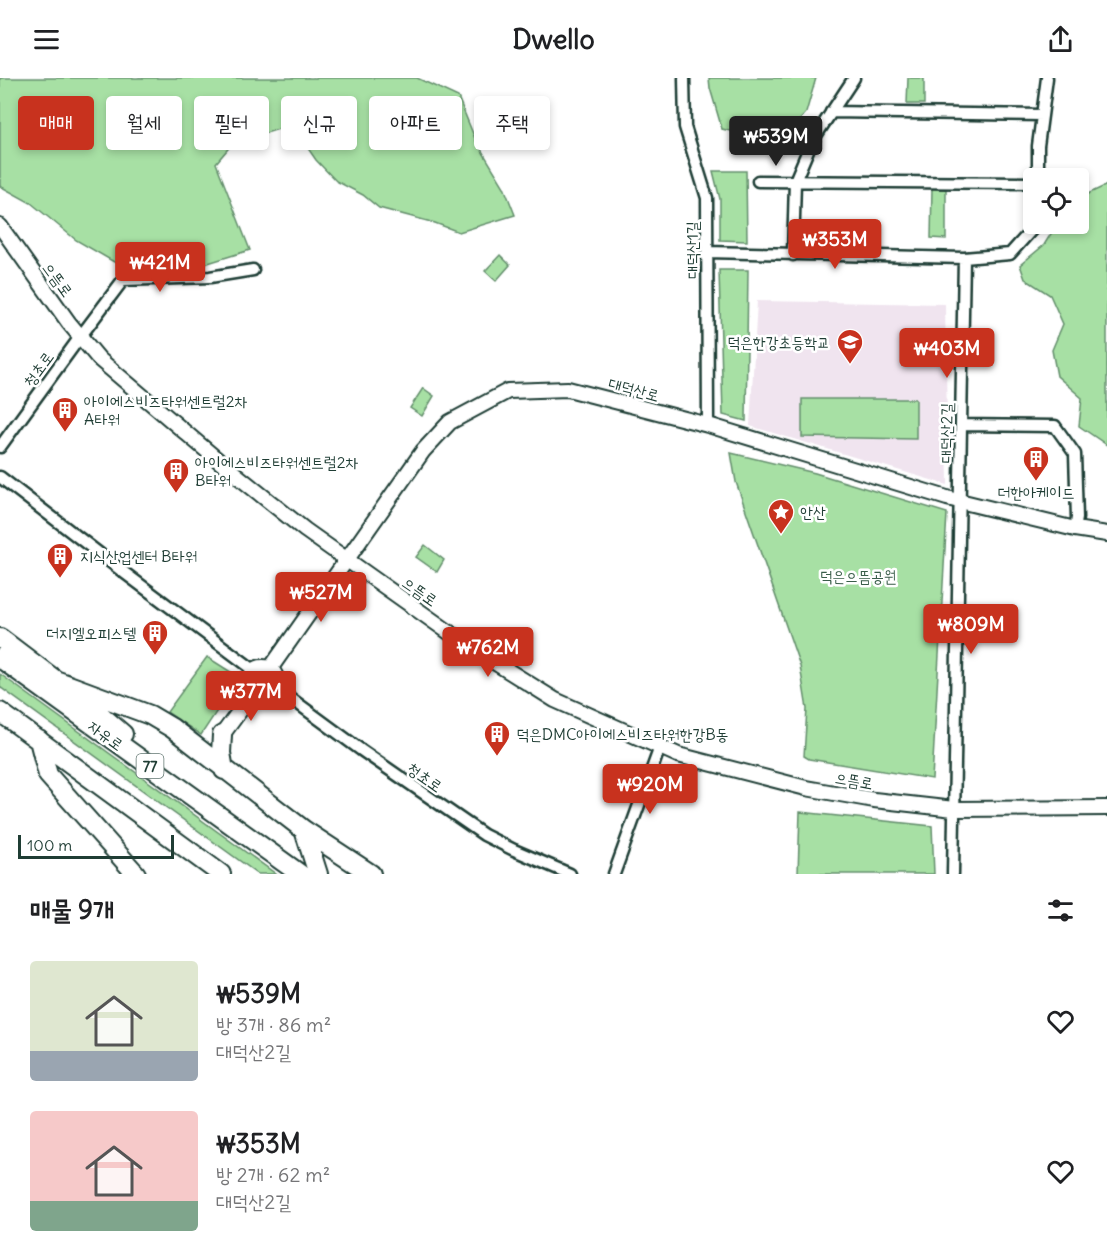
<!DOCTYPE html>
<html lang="ko">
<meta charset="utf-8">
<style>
body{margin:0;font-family:Delius,"Poor Story",sans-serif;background:#f6f6f6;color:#202124;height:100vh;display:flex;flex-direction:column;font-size:22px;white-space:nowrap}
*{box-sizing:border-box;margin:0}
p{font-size:20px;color:#757577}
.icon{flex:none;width:33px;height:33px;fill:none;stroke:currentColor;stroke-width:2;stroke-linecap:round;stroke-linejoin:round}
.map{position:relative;height:796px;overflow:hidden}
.panel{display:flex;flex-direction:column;background:#fff;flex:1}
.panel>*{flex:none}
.banner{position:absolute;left:18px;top:18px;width:600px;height:54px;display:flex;gap:12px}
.fabs{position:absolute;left:1023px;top:90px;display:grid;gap:12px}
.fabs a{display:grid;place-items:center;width:66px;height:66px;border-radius:6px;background:#fff;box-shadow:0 3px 9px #0003;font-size:30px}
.scale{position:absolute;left:18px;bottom:15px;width:156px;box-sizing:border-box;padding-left:6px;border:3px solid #1f3d34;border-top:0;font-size:16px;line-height:21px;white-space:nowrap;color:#1f3d34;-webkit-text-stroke:4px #fff;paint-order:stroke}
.price{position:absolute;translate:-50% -51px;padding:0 14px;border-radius:6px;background:#c8321e;color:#fff;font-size:20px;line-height:39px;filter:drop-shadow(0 2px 3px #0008)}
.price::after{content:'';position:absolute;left:50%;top:36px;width:18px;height:14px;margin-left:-9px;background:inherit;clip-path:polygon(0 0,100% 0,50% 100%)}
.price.on{background:#222;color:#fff}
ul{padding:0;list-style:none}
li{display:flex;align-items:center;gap:18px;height:150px;padding:0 30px}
li span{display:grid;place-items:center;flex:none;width:168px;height:120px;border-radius:6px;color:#555}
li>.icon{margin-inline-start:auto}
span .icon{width:72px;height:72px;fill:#fffc;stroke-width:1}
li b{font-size:26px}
h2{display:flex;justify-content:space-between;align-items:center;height:72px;padding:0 30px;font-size:26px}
.pill{padding:0 21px;border-radius:6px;background:#fff;box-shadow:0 3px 9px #0003;font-size:21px;line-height:54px}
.pill.on{background:#c8321e;color:#fff}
header{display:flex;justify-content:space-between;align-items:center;height:78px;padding:0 30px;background:#fff;font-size:27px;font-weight:800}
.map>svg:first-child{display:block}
.built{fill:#f0e4ef}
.green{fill:#a7e0a4;stroke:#638e6c;stroke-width:1.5}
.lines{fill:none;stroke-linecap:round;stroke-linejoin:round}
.street-casing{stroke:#1f3d34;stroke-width:15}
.secondary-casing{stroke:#1f3d34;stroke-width:18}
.highway-casing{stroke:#1f3d34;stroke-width:22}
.street{stroke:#fff;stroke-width:10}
.secondary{stroke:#fff;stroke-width:14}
.highway{stroke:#fff;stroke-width:18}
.labels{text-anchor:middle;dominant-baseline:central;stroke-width:5;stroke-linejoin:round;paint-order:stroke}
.shield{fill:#fff;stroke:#627771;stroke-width:1.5}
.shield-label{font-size:15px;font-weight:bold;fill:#1f3d34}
.street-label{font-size:16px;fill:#1f3d34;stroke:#fff}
.poi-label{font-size:16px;fill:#1f3d34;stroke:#fff;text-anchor:start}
.park-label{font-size:16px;fill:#3a5e4a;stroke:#fff}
</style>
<header><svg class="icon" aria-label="menu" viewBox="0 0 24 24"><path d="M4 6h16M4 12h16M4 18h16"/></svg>Dwello<svg class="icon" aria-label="share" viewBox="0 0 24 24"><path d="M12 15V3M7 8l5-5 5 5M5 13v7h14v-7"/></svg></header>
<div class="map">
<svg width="1107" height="796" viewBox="0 0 1107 796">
<rect width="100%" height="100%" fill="#fff"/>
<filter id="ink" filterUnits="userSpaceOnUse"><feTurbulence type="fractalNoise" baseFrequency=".0167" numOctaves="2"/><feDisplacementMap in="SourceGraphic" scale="12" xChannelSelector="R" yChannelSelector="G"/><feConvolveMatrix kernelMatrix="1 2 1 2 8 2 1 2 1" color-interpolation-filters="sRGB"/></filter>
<g filter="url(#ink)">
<path class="built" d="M 757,223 L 945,226 L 948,407 L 750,348 Z"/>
<path class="green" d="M 0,0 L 417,0 L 458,19 L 476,63 L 504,109 L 515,137 L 459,154 L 435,145 L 379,130 L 363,117 L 336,103 L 316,82 L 292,47 L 233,65 L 216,85 L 250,172 L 192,190 L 114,184 L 76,162 L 31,125 L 0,108 Z
M 709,0 L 816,0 L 806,35 L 780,64 L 722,51 L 710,10 Z
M 908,0 L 924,0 L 924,26 L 907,26 Z
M 713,93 L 746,93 L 747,163 L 720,162 L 720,121 Z
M 1107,107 L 1107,367 L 1079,348 L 1082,320 L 1057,298 L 1052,272 L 1063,246 L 1050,217 L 1025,201 L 1020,187 L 1044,167 L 1057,146 L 1078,146 L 1079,120 Z
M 932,110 L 946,111 L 946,161 L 931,160 Z
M 500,177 L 510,187 L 496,203 L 485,193 Z
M 719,192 L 748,192 L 746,343 L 723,337 Z
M 423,310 L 434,318 L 422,338 L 410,330 Z
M 802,321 L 916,321 L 916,361 L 802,359 Z
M 731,375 L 815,395 L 947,435 L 932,701 L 809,681 L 804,678 L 807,631 L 800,588 L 736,404 Z
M 425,467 L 444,482 L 437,494 L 416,479 Z
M 207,579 L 234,596 L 234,607 L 201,657 L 167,634 Z
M 0,596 L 276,796 L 258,796 L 0,609 Z
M 800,734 L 932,748 L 934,796 L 798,796 Z"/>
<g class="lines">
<g class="street-casing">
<path id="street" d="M 684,0 L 685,49 L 707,120 L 708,347
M 831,34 L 1042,37
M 1038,100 L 1038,68 L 1047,0
M 758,103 L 1034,105
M 707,174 L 964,180 L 1010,176 L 1037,146
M 793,177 L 795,103 L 811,65 L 854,0
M 961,347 L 1055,348 L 1075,376 L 1077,440 L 1075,451
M 0,369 L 80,259 L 123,202 L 210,199 L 253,192
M 0,399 L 122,493 L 254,592
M 274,608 L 361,672 L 484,757 L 514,772 L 570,796
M 614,796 L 660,669
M 953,796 L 964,180"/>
</g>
<g class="secondary-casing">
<path id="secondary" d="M 0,148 L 69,245 L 99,281 L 219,383 L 305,452 L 467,567 L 555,622 L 678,677 L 806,710 L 874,722 L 954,731 L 1107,730
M250 602a13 13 0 1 1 26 0a13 13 0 1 1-26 0Z
M 270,591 L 423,373 L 450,344 L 508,313 L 568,311 L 708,347 L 947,420 L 1075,451 L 1107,456
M 222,657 L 255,612"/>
</g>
<g class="highway-casing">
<path id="highway" d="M 0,560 L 95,632 L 123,656
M 0,580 L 300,796
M 58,603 L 150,637 L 172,650 L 304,752 L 371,796
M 0,634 L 221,796
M 222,657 L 221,675 L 224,692
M 39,662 L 48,697 L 136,796
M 304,752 L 318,796"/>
</g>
<use href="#street" class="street"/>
<use href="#secondary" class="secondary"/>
<use href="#highway" class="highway"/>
</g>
</g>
<defs>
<g id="school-pin" transform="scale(1.35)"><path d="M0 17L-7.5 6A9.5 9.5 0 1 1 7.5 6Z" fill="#c8321e" stroke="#fff"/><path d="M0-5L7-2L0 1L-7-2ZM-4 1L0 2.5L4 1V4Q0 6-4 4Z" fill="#fff"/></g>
<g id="building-pin" transform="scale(1.35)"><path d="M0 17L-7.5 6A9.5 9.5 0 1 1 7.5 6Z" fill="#c8321e" stroke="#fff"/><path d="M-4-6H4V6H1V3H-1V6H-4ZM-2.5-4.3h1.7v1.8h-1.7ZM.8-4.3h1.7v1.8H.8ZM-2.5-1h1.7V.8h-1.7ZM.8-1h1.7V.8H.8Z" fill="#fff"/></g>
<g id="sight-pin" transform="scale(1.35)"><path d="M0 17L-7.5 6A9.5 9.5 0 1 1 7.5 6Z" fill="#c8321e" stroke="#fff"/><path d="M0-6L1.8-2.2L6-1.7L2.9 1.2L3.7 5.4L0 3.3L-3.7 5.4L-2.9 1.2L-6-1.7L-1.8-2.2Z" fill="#fff"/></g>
</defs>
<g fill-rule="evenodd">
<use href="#school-pin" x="850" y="264"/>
<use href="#building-pin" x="65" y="332"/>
<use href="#building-pin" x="1036" y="381"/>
<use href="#building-pin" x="176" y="393"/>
<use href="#sight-pin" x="781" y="434"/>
<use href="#building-pin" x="60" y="478"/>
<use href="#building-pin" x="155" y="555"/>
<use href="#building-pin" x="497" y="656"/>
</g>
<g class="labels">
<rect class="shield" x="136.5" y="676" width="27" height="24" rx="4.5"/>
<g class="shield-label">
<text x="150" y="688">77</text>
</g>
<g class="street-label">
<text transform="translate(692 172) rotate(-90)">대덕산1길</text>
<text transform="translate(58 201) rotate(54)">으뜸로</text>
<text transform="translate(38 291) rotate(-54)">청초로</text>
<text transform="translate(634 311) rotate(15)">대덕산로</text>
<text transform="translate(946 355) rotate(-89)">대덕산2길</text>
<text transform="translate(420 513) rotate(35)">으뜸로</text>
<text transform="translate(106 657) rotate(36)">자유로</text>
<text transform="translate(425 699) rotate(35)">청초로</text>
<text transform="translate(854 702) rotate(10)">으뜸로</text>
</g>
<g class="poi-label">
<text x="830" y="264" text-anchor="end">덕은한강초등학교</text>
<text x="84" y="323">아이에스비즈타워센트럴2차<tspan x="84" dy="18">A타워</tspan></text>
<text x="195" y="384">아이에스비즈타워센트럴2차<tspan x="195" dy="18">B타워</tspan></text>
<text x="1036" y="414" text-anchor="middle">더한아케이드</text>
<text x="800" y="434">안산</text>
<text x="80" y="478">지식산업센터 B타워</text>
<text x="136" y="555" text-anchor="end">더지엘오피스텔</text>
<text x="516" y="656">덕은DMC아이에스비즈타워한강B동</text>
</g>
<g class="park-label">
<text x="858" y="498">덕은으뜸공원</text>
</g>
</g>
</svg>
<div class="fabs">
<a><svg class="icon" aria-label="locate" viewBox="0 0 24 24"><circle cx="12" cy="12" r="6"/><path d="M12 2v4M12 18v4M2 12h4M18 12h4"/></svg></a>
</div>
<div class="scale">100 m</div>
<b class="price on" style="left:776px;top:89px">₩539M</b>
<b class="price" style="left:835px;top:192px">₩353M</b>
<b class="price" style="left:160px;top:215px">₩421M</b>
<b class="price" style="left:947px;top:301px">₩403M</b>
<b class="price" style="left:321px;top:545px">₩527M</b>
<b class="price" style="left:971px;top:577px">₩809M</b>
<b class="price" style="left:488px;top:600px">₩762M</b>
<b class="price" style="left:251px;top:644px">₩377M</b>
<b class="price" style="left:650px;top:737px">₩920M</b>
<div class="banner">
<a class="pill on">매매</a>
<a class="pill">월세</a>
<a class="pill">필터</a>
<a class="pill">신규</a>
<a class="pill">아파트</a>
<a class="pill">주택</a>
</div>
</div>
<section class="panel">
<h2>매물 9개<svg class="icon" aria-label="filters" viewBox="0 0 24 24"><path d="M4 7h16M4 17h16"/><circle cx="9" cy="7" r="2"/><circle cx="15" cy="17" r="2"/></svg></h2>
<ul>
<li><span style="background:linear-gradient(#dfe7d0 75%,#9aa5b1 0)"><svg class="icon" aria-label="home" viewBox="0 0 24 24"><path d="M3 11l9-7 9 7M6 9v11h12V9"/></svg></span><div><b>₩539M</b><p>방 3개 · 86 m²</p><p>대덕산2길</p></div><svg class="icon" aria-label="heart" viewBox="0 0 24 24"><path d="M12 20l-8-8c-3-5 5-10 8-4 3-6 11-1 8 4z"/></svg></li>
<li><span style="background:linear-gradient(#f6c9c9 75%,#7fa58c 0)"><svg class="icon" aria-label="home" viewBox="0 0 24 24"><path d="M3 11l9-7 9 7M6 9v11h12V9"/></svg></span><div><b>₩353M</b><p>방 2개 · 62 m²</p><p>대덕산2길</p></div><svg class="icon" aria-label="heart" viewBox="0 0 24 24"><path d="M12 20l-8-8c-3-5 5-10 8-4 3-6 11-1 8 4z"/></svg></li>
</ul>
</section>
